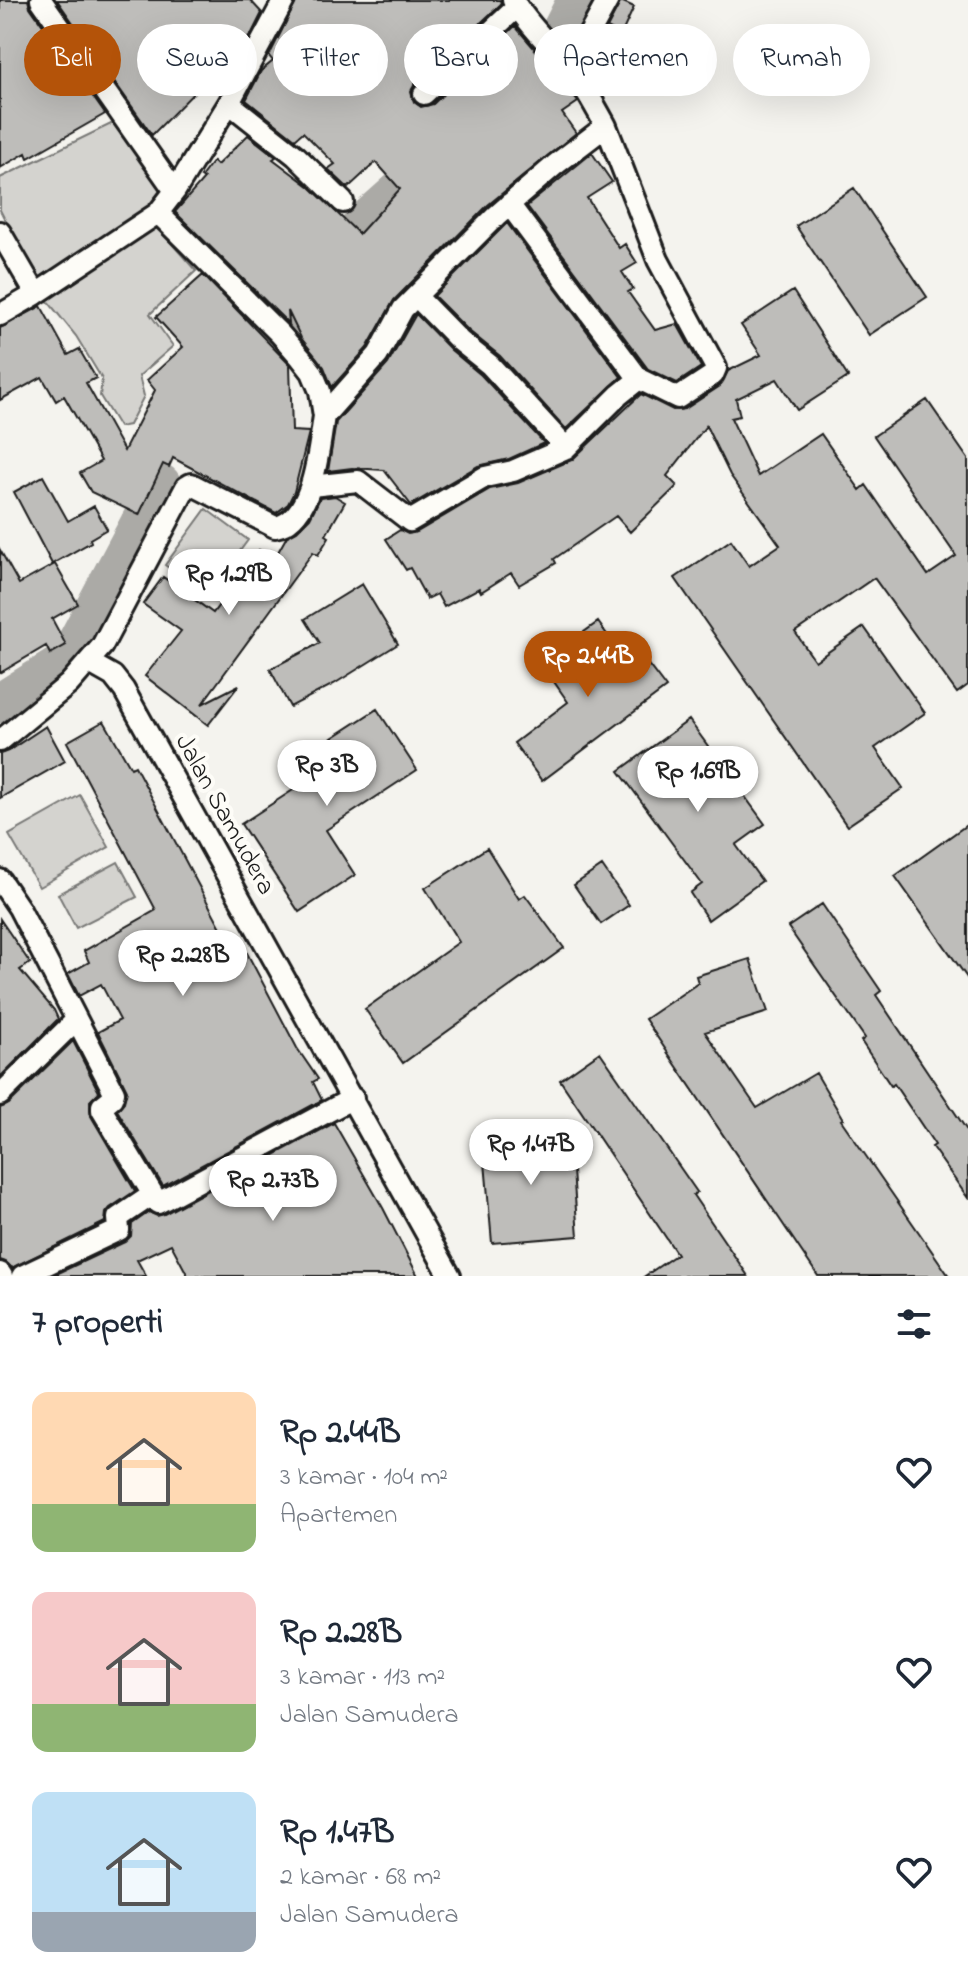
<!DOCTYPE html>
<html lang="id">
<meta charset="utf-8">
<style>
body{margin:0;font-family:"Indie Flower",sans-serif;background:#f6f6f7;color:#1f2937;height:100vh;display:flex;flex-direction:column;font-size:30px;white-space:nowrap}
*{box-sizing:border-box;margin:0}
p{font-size:26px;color:#747a83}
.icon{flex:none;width:44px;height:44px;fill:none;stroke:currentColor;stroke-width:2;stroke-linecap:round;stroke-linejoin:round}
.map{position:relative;height:1276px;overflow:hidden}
.panel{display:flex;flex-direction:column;background:#fff;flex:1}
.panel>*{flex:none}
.guide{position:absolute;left:24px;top:24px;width:920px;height:72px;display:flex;gap:16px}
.price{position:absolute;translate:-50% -68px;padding:0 18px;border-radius:28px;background:#fff;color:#222;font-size:26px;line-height:52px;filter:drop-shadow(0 2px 4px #0008)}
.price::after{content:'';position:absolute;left:50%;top:48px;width:24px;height:18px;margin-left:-12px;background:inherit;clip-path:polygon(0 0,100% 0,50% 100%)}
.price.on{background:#b45309;color:#fff}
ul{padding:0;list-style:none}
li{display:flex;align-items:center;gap:24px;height:200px;padding:0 32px}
li span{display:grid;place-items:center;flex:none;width:224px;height:160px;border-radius:16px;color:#555}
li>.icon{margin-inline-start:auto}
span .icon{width:96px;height:96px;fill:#fffc;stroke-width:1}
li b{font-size:34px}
h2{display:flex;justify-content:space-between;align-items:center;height:96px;padding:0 32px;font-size:34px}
.chip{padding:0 28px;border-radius:36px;background:#fff;box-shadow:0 8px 32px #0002;font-size:28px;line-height:72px}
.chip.on{background:#b45309;color:#fff}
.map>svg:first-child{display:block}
.green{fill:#d4d3cf;stroke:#787876;stroke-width:2}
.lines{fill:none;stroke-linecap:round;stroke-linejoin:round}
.river{stroke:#abaaa6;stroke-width:40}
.building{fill:#bebdba;stroke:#1c1c1c;stroke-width:2}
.street-casing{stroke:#1c1c1c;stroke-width:26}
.street{stroke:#fdfcf7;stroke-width:20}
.labels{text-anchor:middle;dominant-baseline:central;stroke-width:8;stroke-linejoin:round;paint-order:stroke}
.street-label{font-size:26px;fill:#1c1c1c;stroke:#fdfcf7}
</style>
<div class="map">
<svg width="968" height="1276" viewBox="0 0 968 1276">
<rect width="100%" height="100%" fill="#f4f3ee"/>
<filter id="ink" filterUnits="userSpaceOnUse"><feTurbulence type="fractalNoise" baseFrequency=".0125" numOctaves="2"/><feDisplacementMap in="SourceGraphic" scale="16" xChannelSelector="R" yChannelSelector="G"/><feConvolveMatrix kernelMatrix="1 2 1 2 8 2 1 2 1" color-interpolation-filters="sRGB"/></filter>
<g filter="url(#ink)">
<path class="green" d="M 113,123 L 161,190 L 146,211 L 37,282 L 0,210 L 0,178 Z
M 156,226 L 196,271 L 150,314 L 173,346 L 139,376 L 144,396 L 129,425 L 119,427 L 100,396 L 102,379 L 76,336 L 46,299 Z
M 206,509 L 248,540 L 207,596 L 165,565 Z
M 80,795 L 109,847 L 39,887 L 9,835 Z
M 118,862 L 137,897 L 76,928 L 58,894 Z"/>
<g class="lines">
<path class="river" d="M 509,103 L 546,61 L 577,0
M 291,339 L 310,314 L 333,259 L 369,218 L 434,160
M 0,703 L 67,661 L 161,484"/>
</g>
<path class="building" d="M 0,0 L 28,0 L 30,7 L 105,114 L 28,158 L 26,153 L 0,168 Z
M 57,0 L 250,0 L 262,13 L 251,35 L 152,135 Z
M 297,0 L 500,0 L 501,4 L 415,84 L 411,91 L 414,102 L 421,107 L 433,104 L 515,26 L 564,83 L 578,102 L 562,113 L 576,133 L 488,205 L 394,300 L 367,348 L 332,387 L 324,367 L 301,338 L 288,311 L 289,324 L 175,212 L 204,179 L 201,177 L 213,161 L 217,165 L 248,135 L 276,157 L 273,159 L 310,187 L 359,234 L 400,189 L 376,162 L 348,188 L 328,169 L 335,164 L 303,132 L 295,139 L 246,100 L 261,71 L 273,61 L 269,56 Z
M 621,1 L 634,7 L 621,35 L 607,28 Z
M 593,54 L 612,67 L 598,86 L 586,68 Z
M 592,153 L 612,182 L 587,198 L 619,248 L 625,244 L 637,263 L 622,272 L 633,289 L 628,292 L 655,330 L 677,324 L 701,367 L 677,383 L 648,369 L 527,206 Z
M 854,188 L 927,297 L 869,335 L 796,226 Z
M 507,223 L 621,377 L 566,429 L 500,356 L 469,331 L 434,296 Z
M 203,275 L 290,365 L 292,431 L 309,432 L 294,492 L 288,504 L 276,513 L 173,458 L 169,467 L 163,464 L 139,515 L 91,492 L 80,473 L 101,461 L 64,396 L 56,401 L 42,377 L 0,400 L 0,328 L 41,306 L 68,355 L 79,349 L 96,378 L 86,383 L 124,451 L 155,390 L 147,380 L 183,347 L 156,317 Z
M 793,291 L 848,377 L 797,410 L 777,379 L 736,399 L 740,416 L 731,418 L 758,476 L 821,434 L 860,490 L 866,485 L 928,575 L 956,556 L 874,436 L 927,400 L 968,459 L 968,685 L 957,693 L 874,578 L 795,632 L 815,661 L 864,627 L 925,713 L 875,748 L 903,788 L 847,826 L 675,578 L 731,540 L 749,566 L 780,545 L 730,475 L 706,426 L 667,476 L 677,486 L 630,532 L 616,516 L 554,559 L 556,563 L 519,585 L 511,573 L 481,592 L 479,588 L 444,607 L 437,594 L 427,599 L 410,568 L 406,570 L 386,539 L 400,530 L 408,534 L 417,532 L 490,489 L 518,483 L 572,460 L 641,394 L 673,410 L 685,409 L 720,386 L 728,371 L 761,355 L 741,325 Z
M 416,314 L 451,350 L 481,375 L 544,443 L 509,459 L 478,466 L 411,505 L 384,470 L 352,468 L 328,471 L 336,422 L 388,364 Z
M 43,476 L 68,521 L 94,506 L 107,529 L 90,539 L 91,542 L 52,564 L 14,492 Z
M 335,496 L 345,502 L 326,535 L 329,537 L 318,555 L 313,552 L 202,704 L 239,685 L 208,725 L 145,676 L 181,631 L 143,604 L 163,577 L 213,613 L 259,550 L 273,561 L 287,536 L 297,531 L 310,518 L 320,498 Z
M 0,550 L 19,584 L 55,564 L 78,604 L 52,619 L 66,645 L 50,654 L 46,646 L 0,673 Z
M 362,584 L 398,644 L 334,684 L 290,707 L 270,669 L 320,643 L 305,619 Z
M 598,622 L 625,659 L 637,650 L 666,688 L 542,781 L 514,743 L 568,702 L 541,663 Z
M 377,709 L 417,770 L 326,830 L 355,875 L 299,912 L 241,824 L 313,777 L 301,758 Z
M 689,720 L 765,824 L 736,845 L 762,881 L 708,920 L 690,893 L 702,884 L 619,771 Z
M 104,721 L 131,768 L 135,766 L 227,939 L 237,934 L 297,1048 L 318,1079 L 313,1082 L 322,1100 L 163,1186 L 117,1110 L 124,1102 L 127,1090 L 98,1032 L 120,1020 L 101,984 L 79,996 L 68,974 L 89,962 L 84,951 L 156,910 L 67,742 Z
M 46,726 L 65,761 L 0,798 L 0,754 L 8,751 Z
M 968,824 L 968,979 L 895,876 Z
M 487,848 L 519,899 L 525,895 L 564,948 L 403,1063 L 365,1009 L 459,942 L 425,888 Z
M 602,866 L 629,905 L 601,924 L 574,885 Z
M 822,904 L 881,991 L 876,995 L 968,1132 L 968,1198 L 932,1147 L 935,1145 L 894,1084 L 891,1086 L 861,1041 L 865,1038 L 788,927 Z
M 0,919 L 30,963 L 20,970 L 54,1010 L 58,1019 L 0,1077 Z
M 750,959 L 768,1012 L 705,1032 L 757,1108 L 816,1073 L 843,1119 L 841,1120 L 949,1276 L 818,1276 L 645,1019 L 698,983 L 696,976 Z
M 73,1041 L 99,1092 L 90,1101 L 91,1116 L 135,1191 L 110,1208 L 106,1213 L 105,1222 L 12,1268 L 6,1262 L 0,1260 L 0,1108 L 9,1104 Z
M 600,1052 L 697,1192 L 693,1195 L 748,1276 L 645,1276 L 677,1254 L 560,1080 Z
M 334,1123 L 383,1208 L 418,1276 L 188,1276 L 171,1244 L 137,1260 L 146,1276 L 52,1276 L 125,1242 L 131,1236 L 132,1224 L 149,1212 L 157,1216 L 164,1214 Z
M 570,1132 L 578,1236 L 492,1243 L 483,1139 Z"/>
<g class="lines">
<g class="street-casing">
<path id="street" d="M 41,0 L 175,191
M 570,69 L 608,0
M 424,94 L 517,7
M 229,103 L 296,156 L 343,202
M 606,126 L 658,260 L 716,368 L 713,375 L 678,398 L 639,379
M 158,213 L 280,334 L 301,358 L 312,372 L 320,391 L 324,416 L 378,355 L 403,309 L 497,215 L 555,165 L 606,126 C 595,106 584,85 569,68 C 550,45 528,25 513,0
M 0,232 L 36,294
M 416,296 L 460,341 L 490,365 L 566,448
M 0,315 L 36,294 L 158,213 L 175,191 L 229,103 L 284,0
M 311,486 L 358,481 L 410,521 L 485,477 L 513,471 L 566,448 L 619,395 L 639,379 L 509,204
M 90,663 L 113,676 L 124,690 L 450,1276
M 0,741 L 69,684 L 102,646 L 186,487 L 191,484 L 275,527 C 314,521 319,447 324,416
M 0,880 L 19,908 L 114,1092 L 112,1098 L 102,1106 L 102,1110 L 158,1203 L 353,1098
M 0,1095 L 75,1021
M 0,1273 L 2,1276
M 22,1276 L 119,1230 L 118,1218 L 152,1195"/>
</g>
<use href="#street" class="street"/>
</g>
</g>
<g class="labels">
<g class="street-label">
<text transform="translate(224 815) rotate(61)">Jalan Samudera</text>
</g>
</g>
</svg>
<b class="price" style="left:229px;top:617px">Rp 1.29B</b>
<b class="price on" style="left:588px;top:699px">Rp 2.44B</b>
<b class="price" style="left:327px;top:808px">Rp 3B</b>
<b class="price" style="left:698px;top:814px">Rp 1.69B</b>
<b class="price" style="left:183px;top:998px">Rp 2.28B</b>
<b class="price" style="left:531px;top:1187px">Rp 1.47B</b>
<b class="price" style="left:273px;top:1223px">Rp 2.73B</b>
<div class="guide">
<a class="chip on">Beli</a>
<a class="chip">Sewa</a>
<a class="chip">Filter</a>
<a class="chip">Baru</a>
<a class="chip">Apartemen</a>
<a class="chip">Rumah</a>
</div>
</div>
<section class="panel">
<h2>7 properti<svg class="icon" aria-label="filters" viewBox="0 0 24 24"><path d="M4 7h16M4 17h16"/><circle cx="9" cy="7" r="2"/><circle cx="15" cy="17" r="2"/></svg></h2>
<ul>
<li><span style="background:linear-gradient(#ffd9b3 70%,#8fb573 0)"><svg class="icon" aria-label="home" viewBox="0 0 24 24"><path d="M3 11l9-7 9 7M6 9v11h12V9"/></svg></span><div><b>Rp 2.44B</b><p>3 kamar · 104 m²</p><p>Apartemen</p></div><svg class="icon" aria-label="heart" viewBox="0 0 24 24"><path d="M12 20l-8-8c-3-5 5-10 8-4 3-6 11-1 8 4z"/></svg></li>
<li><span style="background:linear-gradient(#f6c9c9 70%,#8fb573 0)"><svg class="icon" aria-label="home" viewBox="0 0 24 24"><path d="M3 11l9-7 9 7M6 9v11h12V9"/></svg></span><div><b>Rp 2.28B</b><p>3 kamar · 113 m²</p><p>Jalan Samudera</p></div><svg class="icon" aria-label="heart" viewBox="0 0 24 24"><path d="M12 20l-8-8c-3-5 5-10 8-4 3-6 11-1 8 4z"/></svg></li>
<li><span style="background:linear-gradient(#bfe0f5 75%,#9aa5b1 0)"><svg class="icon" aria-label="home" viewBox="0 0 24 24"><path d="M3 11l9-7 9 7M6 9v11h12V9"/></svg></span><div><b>Rp 1.47B</b><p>2 kamar · 68 m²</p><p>Jalan Samudera</p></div><svg class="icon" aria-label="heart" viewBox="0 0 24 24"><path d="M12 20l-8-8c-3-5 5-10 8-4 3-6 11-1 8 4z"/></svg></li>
</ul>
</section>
